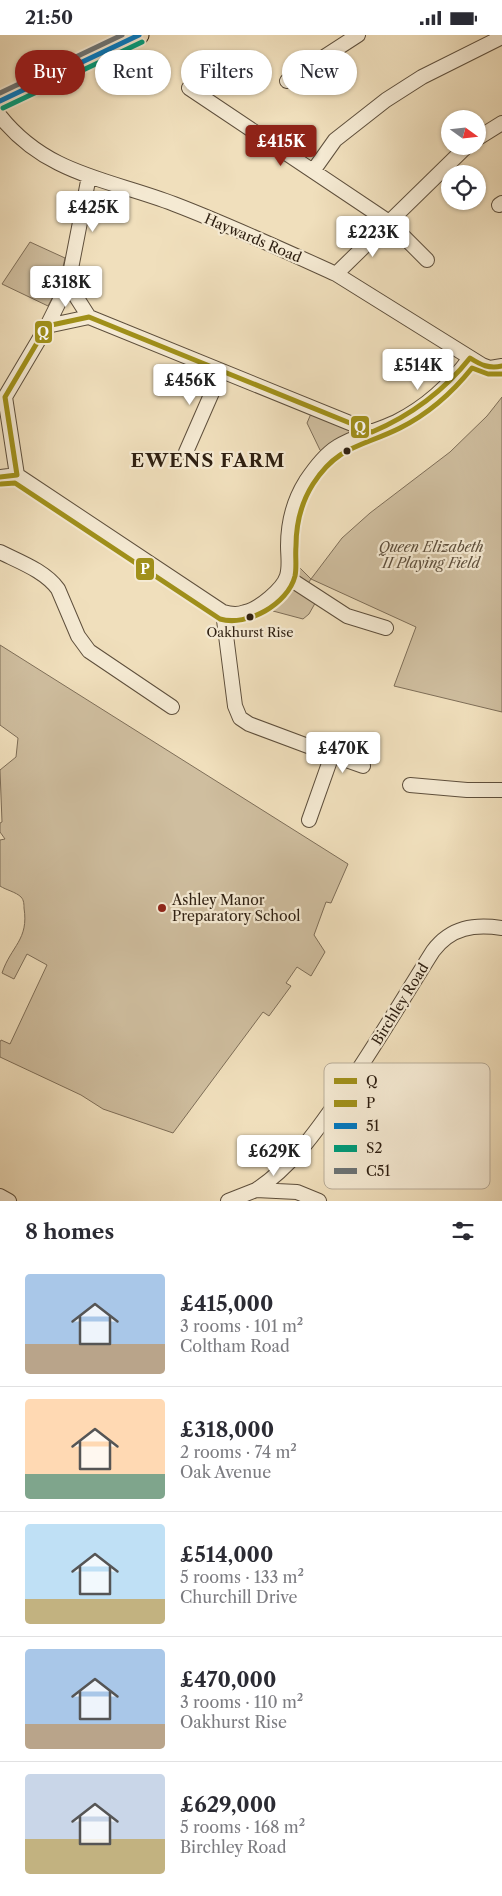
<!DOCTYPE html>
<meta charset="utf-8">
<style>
body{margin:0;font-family:"Libre Caslon Text",serif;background:#f2f2f3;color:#2b2b33;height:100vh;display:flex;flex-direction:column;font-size:19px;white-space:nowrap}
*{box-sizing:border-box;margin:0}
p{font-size:16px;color:#7c7c81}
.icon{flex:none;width:28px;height:28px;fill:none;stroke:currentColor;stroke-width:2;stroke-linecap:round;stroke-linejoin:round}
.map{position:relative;height:1166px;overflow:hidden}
.drawer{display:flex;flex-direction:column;background:#fff;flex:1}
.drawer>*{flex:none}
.hud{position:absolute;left:15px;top:15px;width:472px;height:45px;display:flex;gap:10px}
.needle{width:32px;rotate:105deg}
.controls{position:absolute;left:441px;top:75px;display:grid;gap:10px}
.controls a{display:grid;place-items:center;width:45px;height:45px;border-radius:50%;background:#fff;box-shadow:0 1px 4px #0004;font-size:25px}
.price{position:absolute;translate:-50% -42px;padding:0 11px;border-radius:5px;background:#fff;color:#222;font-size:16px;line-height:32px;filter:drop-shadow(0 1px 2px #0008)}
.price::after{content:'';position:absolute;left:50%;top:30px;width:15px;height:11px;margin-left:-8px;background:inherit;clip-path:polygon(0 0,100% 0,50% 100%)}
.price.active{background:#8f2418;color:#fff}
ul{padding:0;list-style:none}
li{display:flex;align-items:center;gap:15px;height:125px;padding:0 25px}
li+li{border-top:1px solid #e1e1e2}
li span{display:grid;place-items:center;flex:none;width:140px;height:100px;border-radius:5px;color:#555}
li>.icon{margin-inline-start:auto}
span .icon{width:60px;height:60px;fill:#fffc;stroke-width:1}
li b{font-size:21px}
h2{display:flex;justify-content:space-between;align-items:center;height:60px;padding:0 25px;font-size:21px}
.chip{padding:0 18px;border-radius:22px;background:#fff;box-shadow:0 1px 4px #0004;font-size:18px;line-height:45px}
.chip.active{background:#8f2418;color:#fff}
.status{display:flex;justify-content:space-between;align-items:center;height:35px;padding:0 25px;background:#fff;direction:ltr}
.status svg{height:14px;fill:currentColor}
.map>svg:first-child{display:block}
.green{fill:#cfbe9f;stroke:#7e6e58}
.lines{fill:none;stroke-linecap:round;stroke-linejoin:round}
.minor-casing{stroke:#5e4f3c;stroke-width:16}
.highway-casing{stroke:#2e1f11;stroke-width:21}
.minor{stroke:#f5ead3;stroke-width:14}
.highway{stroke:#f0dfbc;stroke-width:19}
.bus-1-casing{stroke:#f5ead3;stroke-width:9}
.bus-2-casing{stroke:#f5ead3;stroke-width:9}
.bus-3-casing{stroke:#f5ead3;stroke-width:9}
.bus-4-casing{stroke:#f5ead3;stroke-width:9}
.bus-5-casing{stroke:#f5ead3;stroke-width:9}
.bus-1{stroke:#a0901a;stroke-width:5}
.bus-2{stroke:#a0901a;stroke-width:5}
.bus-3{stroke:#0279c1;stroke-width:5}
.bus-4{stroke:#009b79;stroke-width:5}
.bus-5{stroke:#6c7476;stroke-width:5}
.bus-dot{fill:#2e1f11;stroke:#f5ead3;stroke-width:2}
.poi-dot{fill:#8f2418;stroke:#f5ead3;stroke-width:2}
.labels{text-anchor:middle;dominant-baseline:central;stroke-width:4.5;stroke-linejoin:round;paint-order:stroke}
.bus-label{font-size:13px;fill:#2e1f11;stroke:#f5ead3}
.street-label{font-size:14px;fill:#2e1f11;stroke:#f5ead3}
.park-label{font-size:14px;font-style:italic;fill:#5e4f3c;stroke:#f5ead3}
.poi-label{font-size:14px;fill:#2e1f11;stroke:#f5ead3;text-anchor:start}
.district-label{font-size:19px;font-weight:bold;letter-spacing:1px;fill:#2e1f11;stroke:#f5ead3}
.key{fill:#f5ead3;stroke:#b9ad99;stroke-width:1}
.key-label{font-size:14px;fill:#2e1f11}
.line-badge{stroke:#f5ead3;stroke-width:2}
.badge-label{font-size:14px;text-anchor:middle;font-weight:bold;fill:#fff}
</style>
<div class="status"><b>21:50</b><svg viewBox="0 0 49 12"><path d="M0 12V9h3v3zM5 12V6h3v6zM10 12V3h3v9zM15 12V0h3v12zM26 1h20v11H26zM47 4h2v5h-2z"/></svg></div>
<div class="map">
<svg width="502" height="1166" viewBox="0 0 502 1166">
<rect width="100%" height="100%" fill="#f0dfbc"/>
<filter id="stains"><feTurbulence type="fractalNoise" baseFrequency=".004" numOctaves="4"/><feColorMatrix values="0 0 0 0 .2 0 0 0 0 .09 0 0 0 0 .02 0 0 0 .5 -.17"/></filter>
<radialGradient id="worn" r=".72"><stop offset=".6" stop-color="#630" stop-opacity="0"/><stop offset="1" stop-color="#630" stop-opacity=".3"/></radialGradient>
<path class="green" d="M 30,207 L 65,223 L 59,250 L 48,271 L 2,249 Z
M 502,362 L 502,677 L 394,651 L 416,592 L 311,544 L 304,554 L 318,563 L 309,579 L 303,584 L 273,576 L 264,566 L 277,556 L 288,506 L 296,507 L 298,531 L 311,544 L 342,503 L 370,478 L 450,417 L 487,381 Z
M 313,374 L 360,392 L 326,421 L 320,415 L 307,388 Z
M 0,610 L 348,829 L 331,868 L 326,867 L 314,900 L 325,917 L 311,941 L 297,932 L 286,948 L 291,951 L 269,981 L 263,977 L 173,1098 L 103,1074 L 81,1060 L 0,1022 L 0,1007 L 1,1005 L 10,1009 L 47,930 L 27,919 L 14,944 L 2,938 C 11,911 29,905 24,873 C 24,870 24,865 21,862 C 16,857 6,855 0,851 L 0,805 L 5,804 L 0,797 L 0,788 L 2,787 L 0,735 L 16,722 L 18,703 L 0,690 Z"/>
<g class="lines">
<g class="minor-casing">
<path id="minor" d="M 287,46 L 358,0
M 189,53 L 389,187 L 427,225
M 0,81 C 47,140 109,144 174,169 C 229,190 283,215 336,239 L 482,330 L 490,333 L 502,331
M 478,103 L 502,88
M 313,136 L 335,105 L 386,65 L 422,42 L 502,2
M 499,170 L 502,168
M 336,239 L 467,111
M 68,249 L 89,282 L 372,397
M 47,291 L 89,282
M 186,417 L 221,337
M 17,440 L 5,362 L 47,291 L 68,249 L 89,141
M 0,442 L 17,440 L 223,577 C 230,579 238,580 245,577 C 259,574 283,554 287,541 C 290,531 288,521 288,511 C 288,488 294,465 306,446 C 314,434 324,420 337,412 C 354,401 377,396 396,387 C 426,372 450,350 470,323
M 0,517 C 20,527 45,536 58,554 L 78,601 L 89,616 L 172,672
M 287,542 L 347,581 L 386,593
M 223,577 L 235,671 L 240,683 L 249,689 L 332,720 L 309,785
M 332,720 L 363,731
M 410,750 L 467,755 L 502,755
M 256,1155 C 291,1132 316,1097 340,1062 C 373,1015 402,965 433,916 C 451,892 474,889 502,893
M 0,1161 L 9,1166
M 228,1166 L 256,1155 L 297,1157 L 319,1166"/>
</g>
<g class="highway-casing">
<path id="highway" d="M 0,66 L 139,0"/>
</g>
<use href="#minor" class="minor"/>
<use href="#highway" class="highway"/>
<g class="bus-1-casing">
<path id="bus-1" d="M 0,442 L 17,440 L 5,362 L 47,291 L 89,282 L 372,397 C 412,380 443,357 470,323 C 481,330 489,334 502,331"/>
</g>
<g class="bus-2-casing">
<path id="bus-2" d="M 1,449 L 15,448 L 220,584 C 247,592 288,569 295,541 C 297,531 295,521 296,511 C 296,489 301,468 313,449 C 338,410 362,412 400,393 C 428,379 452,358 472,333 L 488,339 L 502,339"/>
</g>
<g class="bus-3-casing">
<path id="bus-3" d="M 0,66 L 139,0"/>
</g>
<g class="bus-4-casing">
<path id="bus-4" d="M 3,73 L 142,7"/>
</g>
<g class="bus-5-casing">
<path id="bus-5" d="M 0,58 L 122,0"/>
</g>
<use href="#bus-1" class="bus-1"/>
<use href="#bus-2" class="bus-2"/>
<use href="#bus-3" class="bus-3"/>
<use href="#bus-4" class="bus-4"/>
<use href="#bus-5" class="bus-5"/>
</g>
<g class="bus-dot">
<circle cx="347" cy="416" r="4.5"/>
<circle cx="250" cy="582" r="4.5"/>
</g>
<circle class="poi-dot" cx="162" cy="873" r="5"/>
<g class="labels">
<g class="bus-label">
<text x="250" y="597">Oakhurst Rise</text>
</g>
<g class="street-label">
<text transform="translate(253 203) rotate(23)">Haywards Road</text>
<text transform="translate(400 969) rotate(-58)">Birchley Road</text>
</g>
<g class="park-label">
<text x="431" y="512">Queen Elizabeth<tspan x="431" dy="16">II Playing Field</tspan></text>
</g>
<g class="poi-label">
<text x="172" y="865">Ashley Manor<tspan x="172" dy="16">Preparatory School</tspan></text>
</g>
<g class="district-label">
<text x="208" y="425">EWENS FARM</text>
</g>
</g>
<rect x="324" y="1028" width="166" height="126" rx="8" class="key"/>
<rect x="334" y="1043" width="23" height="6" fill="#a0901a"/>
<rect x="334" y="1065" width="23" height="7" fill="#a0901a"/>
<rect x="334" y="1088" width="23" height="6" fill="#0279c1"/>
<rect x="334" y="1110" width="23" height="7" fill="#009b79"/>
<rect x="334" y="1133" width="23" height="6" fill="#6c7476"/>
<g class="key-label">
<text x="366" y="1051">Q</text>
<text x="366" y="1073">P</text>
<text x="366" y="1096">51</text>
<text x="366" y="1118">S2</text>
<text x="366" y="1141">C51</text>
</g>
<g class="line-badge">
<rect x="34" y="285" width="19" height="24" rx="5" fill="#a0901a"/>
<rect x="350" y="380" width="20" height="24" rx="5" fill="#a0901a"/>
<rect x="135" y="522" width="20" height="24" rx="5" fill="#a0901a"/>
</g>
<g class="badge-label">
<text x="43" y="302">Q</text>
<text x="360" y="397">Q</text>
<text x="145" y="539">P</text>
</g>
<rect width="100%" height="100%" filter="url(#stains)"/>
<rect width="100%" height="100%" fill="url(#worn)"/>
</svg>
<div class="controls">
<a><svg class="needle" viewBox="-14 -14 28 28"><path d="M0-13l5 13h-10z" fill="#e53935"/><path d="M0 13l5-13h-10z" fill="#7c7c81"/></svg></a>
<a><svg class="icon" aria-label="locate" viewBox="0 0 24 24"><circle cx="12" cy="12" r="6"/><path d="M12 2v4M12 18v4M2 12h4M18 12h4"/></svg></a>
</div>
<b class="price active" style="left:281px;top:132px">£415K</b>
<b class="price" style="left:93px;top:198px">£425K</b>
<b class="price" style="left:373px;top:223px">£223K</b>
<b class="price" style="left:66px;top:273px">£318K</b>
<b class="price" style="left:418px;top:356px">£514K</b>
<b class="price" style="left:190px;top:371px">£456K</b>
<b class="price" style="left:343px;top:739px">£470K</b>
<b class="price" style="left:274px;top:1142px">£629K</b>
<div class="hud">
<a class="chip active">Buy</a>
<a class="chip">Rent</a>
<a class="chip">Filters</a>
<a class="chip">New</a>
</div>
</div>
<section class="drawer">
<h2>8 homes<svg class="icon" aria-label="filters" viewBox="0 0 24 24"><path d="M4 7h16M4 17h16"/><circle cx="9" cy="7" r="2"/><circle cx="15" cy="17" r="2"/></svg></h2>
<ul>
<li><span style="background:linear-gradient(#a9c7e8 70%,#b9a48a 0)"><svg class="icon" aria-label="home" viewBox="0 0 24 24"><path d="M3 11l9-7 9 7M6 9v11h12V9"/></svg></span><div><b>£415,000</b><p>3 rooms · 101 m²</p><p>Coltham Road</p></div></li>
<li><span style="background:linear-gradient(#ffd9b3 75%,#7fa58c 0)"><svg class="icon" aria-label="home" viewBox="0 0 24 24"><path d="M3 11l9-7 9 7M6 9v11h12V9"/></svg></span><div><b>£318,000</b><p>2 rooms · 74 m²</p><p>Oak Avenue</p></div></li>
<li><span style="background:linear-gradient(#bfe0f5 75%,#c2b280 0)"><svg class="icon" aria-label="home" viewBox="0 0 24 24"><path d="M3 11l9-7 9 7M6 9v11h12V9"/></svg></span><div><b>£514,000</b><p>5 rooms · 133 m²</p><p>Churchill Drive</p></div></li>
<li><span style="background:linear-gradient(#a9c7e8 75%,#b9a48a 0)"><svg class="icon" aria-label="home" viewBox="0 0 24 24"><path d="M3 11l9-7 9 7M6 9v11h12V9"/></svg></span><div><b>£470,000</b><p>3 rooms · 110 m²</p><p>Oakhurst Rise</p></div></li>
<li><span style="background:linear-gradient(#c9d6e8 65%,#c2b280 0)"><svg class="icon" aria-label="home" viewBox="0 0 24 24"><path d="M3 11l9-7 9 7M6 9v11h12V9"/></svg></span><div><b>£629,000</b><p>5 rooms · 168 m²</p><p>Birchley Road</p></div></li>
</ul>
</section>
